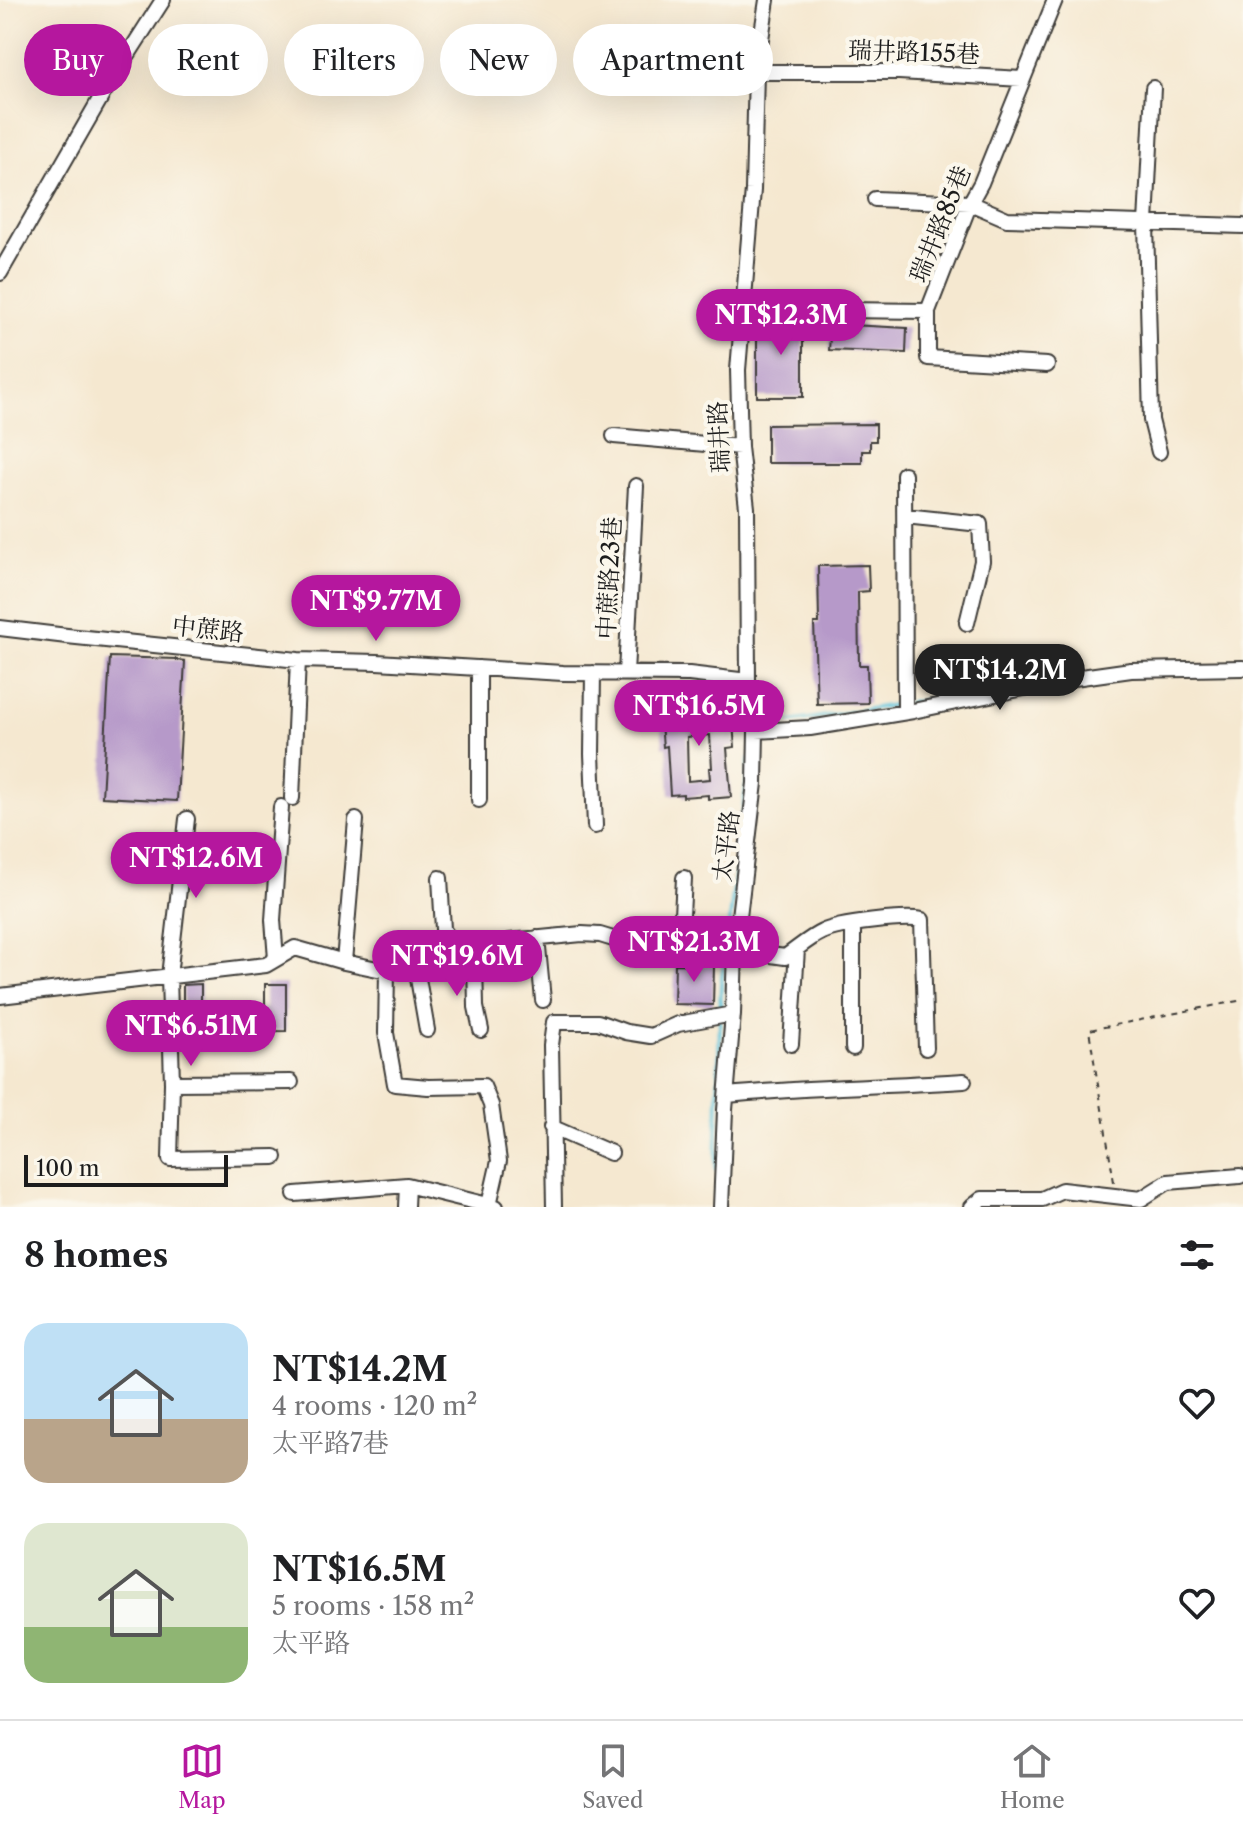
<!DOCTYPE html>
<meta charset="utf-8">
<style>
body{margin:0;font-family:"Libre Caslon Text","Noto Serif TC",serif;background:#f6f6f6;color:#202124;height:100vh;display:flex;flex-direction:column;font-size:30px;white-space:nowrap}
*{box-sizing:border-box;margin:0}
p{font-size:26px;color:#757577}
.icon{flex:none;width:44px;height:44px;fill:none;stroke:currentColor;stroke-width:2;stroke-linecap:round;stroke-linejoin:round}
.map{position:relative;height:1207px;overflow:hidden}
.sheet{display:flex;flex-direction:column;background:#fff;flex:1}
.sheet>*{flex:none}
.banner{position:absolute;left:24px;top:24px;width:800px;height:72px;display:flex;gap:16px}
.scale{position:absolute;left:24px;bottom:20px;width:204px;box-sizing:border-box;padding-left:8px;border:4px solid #1c1c1c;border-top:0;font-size:22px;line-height:28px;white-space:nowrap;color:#1c1c1c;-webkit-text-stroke:6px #fbf7ec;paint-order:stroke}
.price{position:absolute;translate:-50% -68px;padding:0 18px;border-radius:28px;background:#b5179e;color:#fff;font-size:26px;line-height:52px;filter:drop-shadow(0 2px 4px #0008)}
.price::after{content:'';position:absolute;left:50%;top:48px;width:24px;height:18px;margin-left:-12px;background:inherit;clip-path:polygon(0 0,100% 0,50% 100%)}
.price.active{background:#222;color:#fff}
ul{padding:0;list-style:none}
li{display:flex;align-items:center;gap:24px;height:200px;padding:0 24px}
li span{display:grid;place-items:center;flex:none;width:224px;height:160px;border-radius:24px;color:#555}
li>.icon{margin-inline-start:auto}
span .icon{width:96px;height:96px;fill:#fffc;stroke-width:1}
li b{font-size:34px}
h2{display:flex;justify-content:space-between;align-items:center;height:96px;padding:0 24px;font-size:34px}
.tag{padding:0 28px;border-radius:36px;background:#fff;box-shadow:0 8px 32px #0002;font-size:28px;line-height:72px}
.tag.active{background:#b5179e;color:#fff}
.tab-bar{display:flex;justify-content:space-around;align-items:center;height:112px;border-top:2px solid #e0e0e0;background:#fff;font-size:22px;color:#757577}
.tab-bar a{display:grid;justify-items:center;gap:4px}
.tab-bar .active{color:#b5179e}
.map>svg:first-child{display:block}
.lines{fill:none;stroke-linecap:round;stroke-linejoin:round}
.stream{stroke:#5fc4dc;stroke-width:4}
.building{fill:#b699c9;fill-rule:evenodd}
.minor-casing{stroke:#3d3b37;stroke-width:18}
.path{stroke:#3d3b37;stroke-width:2;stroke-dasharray:6 6;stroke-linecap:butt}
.minor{stroke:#fff;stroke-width:14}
.labels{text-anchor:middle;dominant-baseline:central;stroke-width:8;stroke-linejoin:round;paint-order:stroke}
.street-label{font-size:24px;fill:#1c1c1c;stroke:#fbf7ec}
</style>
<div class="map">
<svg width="1243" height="1207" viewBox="0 0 1243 1207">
<rect width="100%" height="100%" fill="#fbf7ec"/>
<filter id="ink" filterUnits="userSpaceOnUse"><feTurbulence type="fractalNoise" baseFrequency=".0125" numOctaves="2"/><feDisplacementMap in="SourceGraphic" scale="16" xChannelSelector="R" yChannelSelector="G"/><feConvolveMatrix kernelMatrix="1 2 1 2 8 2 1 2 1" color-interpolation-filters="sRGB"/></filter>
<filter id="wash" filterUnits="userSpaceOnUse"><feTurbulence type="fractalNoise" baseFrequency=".006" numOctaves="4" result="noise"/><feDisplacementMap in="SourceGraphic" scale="32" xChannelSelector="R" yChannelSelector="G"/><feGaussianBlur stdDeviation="1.8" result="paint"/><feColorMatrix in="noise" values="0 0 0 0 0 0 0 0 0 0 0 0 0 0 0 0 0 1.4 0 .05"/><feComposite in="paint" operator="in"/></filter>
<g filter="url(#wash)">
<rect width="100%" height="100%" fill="#f5e8d0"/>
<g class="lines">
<path class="stream" d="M 908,703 L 967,693
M 790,722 L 900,704
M 727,945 L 749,759
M 720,1013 L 721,983 L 725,954
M 716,1169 L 720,1021"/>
</g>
<g id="blocks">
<path class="building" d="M 757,319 L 810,320 L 810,340 L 803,340 L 803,397 L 757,397 Z
M 831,324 L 907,328 L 906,353 L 829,350 Z
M 876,424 L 876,441 L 870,441 L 870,451 L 862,451 L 862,463 L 767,463 L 767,425 Z
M 868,565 L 869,591 L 858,592 L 859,665 L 867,665 L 868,703 L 817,704 L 814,623 L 819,623 L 818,566 Z
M 110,657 L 177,659 L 177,660 L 185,661 L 177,801 L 102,797 Z
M 685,700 L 686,705 L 731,701 L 735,747 L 727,748 L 731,797 L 708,799 L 708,795 L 683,797 L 683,794 L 670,795 L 667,746 L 663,747 L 661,723 L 666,722 L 665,702 ZM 710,735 L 712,768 L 709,768 L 710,779 L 688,781 L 687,737 Z
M 675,964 L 714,965 L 713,1005 L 674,1004 Z
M 201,984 L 201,1010 L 213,1010 L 265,1009 L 265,984 L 286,984 L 286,1031 L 183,1032 L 183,985 Z"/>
</g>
</g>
<g filter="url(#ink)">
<use href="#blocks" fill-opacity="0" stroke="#3d3b37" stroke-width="2"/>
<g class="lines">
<g class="minor-casing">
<path id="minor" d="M 622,71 L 740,80 L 756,72 L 899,72 L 1022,79
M 1153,88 L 1146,223 L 1151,420 L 1159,452
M 875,199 L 970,203 L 1007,219 L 1243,226
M 0,273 L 104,92 L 163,0
M 744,309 L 928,311
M 1047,365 L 928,358 L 928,311 L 970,203 L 981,183 L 1055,0
M 614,436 L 740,447
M 904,474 L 905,712
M 905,516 L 980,524 L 982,561 L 967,623
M 0,628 L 67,636 L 298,660 L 377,662 L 563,673 L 689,674 L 748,681
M 593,673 L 592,754 L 595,826
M 626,673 L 636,486
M 756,731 L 810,728 L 913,711 L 1067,679 L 1131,670 L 1243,668
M 292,798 L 298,660
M 479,800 L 479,668
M 187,819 L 169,976 L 172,1083 L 170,1159 L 275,1157
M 440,878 L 443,929 L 463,964
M 853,925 L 853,1048
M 537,938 L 543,1000
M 680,952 L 684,878
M 276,959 L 273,920 L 281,807
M 475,961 L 476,1007 L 481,1030
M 344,962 L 356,820
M 416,967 L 427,1030
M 387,971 L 386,1033 L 395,1084 L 428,1087 L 483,1086 L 491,1105 L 499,1161 L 489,1205
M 0,996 L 266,965 L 295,948 L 344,962 L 387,971 L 463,964 L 475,961 L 484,952 L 510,941 L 582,934 L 600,935 L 659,953 L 735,950 L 785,957 C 797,949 809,938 822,932 C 838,924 905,916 922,920 L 926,1048
M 791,1044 L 797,949
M 172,1083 L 291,1082
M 728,1095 C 806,1087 885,1086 964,1081
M 551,1127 L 611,1153
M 295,1194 L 407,1185 L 496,1207
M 406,1207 L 407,1185
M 554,1207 L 551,1045 L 554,1022 L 598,1022 L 626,1032 L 651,1036 L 678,1024 L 733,1014
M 721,1207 L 725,1110 L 733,1014 L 735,950 L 755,783 L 756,731 L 748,681 L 747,508 L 740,447 L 738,370 L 753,190 L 756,72 L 767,0
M 972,1207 L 982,1199 L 1042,1199 L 1062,1190 L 1141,1199 L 1168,1182 L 1240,1176"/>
</g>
<path class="path" d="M 1114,1182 L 1089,1030 L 1243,1000"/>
<use href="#minor" class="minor"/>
</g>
</g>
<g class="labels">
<g class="street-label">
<text transform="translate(914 52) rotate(2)">瑞井路155巷</text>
<text transform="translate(940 224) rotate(-68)">瑞井路85巷</text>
<text transform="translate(719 437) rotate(-93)">瑞井路</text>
<text transform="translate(609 578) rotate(-87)">中蔗路23巷</text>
<text transform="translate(208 629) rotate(6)">中蔗路</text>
<text transform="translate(726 846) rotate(-83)">太平路</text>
</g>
</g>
</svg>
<div class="scale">100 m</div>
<b class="price" style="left:781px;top:357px">NT$12.3M</b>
<b class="price" style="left:376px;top:643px">NT$9.77M</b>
<b class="price active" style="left:1000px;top:712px">NT$14.2M</b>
<b class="price" style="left:699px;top:748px">NT$16.5M</b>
<b class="price" style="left:196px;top:900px">NT$12.6M</b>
<b class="price" style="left:694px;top:984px">NT$21.3M</b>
<b class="price" style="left:457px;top:998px">NT$19.6M</b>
<b class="price" style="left:191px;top:1068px">NT$6.51M</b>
<div class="banner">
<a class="tag active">Buy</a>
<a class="tag">Rent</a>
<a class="tag">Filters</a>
<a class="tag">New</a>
<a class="tag">Apartment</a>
</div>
</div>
<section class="sheet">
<h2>8 homes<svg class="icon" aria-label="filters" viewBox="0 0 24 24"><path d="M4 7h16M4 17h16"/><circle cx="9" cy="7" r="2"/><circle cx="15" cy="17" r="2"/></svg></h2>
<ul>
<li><span style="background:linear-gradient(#bfe0f5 60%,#b9a48a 0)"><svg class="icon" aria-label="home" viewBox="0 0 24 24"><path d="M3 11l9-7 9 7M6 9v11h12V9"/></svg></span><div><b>NT$14.2M</b><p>4 rooms · 120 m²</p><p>太平路7巷</p></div><svg class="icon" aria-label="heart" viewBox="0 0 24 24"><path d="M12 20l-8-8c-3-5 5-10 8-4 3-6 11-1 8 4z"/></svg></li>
<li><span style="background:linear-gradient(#dfe7d0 65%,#8fb573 0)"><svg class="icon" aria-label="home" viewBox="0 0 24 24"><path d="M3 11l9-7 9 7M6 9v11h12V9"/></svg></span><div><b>NT$16.5M</b><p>5 rooms · 158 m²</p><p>太平路</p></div><svg class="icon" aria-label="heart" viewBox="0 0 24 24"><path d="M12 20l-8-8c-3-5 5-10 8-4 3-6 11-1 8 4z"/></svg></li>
</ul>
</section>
<nav class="tab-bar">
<a class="active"><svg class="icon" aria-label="map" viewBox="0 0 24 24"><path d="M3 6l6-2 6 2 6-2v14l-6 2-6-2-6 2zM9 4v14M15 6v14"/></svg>Map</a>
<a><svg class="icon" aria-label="saved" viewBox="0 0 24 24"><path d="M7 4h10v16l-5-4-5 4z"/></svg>Saved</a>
<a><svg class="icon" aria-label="home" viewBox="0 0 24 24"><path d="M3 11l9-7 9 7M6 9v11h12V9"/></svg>Home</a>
</nav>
